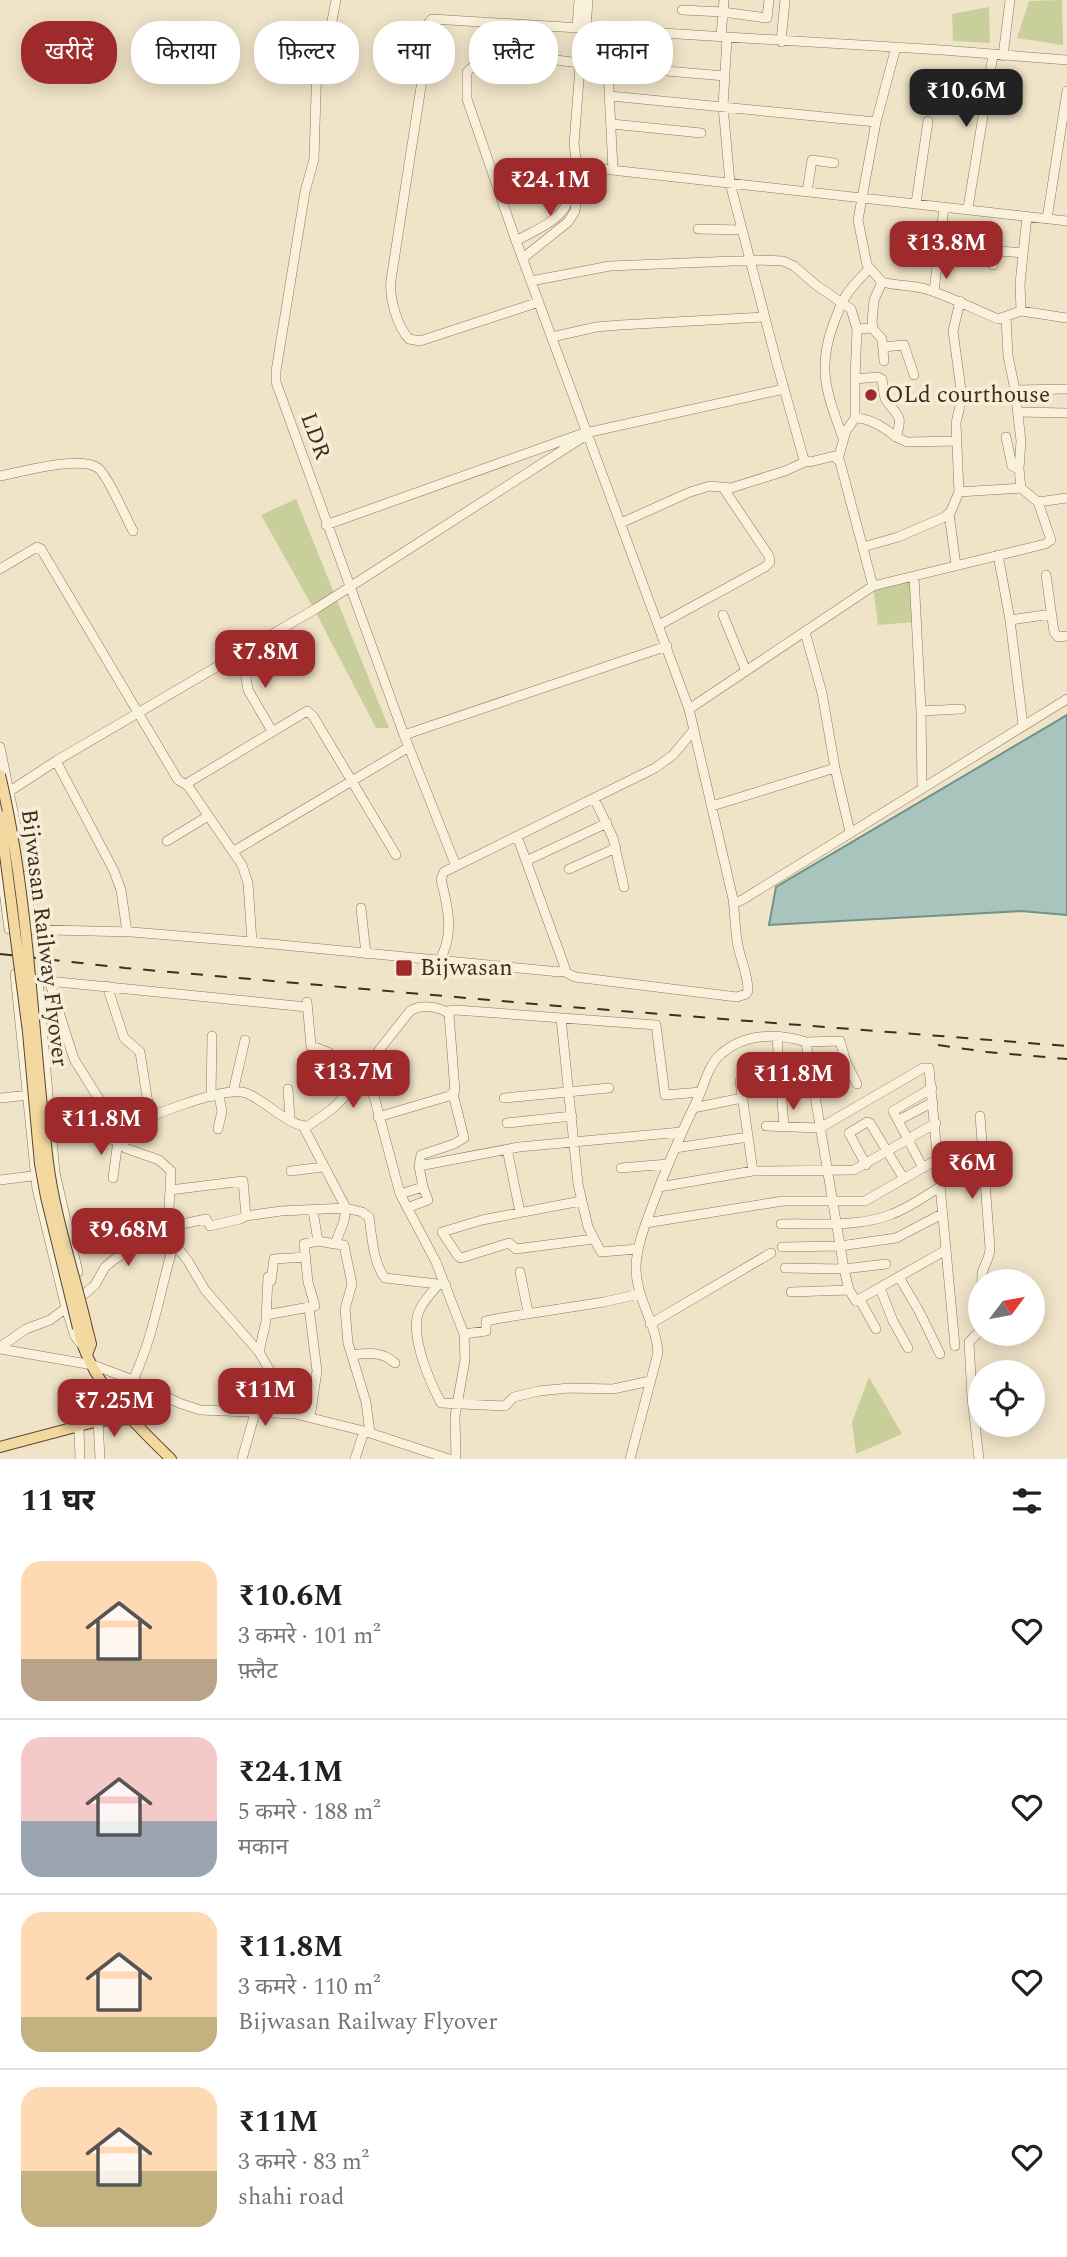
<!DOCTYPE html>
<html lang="hi">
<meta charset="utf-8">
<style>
body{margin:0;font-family:Spectral,"Noto Sans Devanagari",serif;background:#f6f6f6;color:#202124;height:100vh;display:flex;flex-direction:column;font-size:26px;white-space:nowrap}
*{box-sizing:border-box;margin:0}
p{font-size:23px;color:#757577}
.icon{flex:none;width:38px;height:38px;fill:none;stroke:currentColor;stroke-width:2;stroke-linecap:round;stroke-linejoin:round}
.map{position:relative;height:1459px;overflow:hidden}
.drawer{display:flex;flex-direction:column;background:#fff;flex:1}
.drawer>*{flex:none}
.hud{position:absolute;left:21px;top:21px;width:700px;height:63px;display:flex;gap:14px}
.needle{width:46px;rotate:58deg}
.controls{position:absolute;left:968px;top:1269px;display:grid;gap:14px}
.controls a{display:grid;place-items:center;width:77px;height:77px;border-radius:50%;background:#fff;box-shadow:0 4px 18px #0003;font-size:35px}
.price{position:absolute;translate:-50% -60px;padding:0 16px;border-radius:14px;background:#9e2a2b;color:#fff;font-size:23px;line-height:46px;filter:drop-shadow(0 2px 4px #0008)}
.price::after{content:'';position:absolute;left:50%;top:42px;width:21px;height:16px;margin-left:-10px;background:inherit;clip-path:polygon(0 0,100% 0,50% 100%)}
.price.current{background:#222;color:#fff}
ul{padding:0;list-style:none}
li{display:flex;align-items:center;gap:21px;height:175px;padding:0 21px}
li+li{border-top:2px solid #e0e0e0}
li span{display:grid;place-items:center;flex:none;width:196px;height:140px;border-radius:21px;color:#555}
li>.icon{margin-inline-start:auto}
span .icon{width:84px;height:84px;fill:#fffc;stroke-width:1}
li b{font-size:30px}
h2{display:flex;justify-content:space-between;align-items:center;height:84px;padding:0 21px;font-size:30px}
.chip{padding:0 24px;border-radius:28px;background:#fff;box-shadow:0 4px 18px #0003;font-size:24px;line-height:63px}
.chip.current{background:#9e2a2b;color:#fff}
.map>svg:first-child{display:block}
.green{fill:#c9cf9b}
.water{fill:#a9c4bc;stroke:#6f938a;stroke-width:2}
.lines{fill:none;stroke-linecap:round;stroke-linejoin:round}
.minor-casing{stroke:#8d765c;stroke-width:10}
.major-casing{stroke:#5b4430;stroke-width:12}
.minor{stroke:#faf1dc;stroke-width:9}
.major{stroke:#f3d9a0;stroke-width:10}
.rail{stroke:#3d2e20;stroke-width:2;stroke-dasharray:12 12;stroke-linecap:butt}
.major-bridge-casing{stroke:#5b4430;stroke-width:12;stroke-linecap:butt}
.major-bridge{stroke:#f3d9a0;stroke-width:10}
.poi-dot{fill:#9e2a2b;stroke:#f7eed8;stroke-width:2.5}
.labels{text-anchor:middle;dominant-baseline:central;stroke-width:7;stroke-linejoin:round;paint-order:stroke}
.poi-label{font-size:23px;fill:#3d2e20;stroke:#f7eed8;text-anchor:start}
.street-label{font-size:23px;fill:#3d2e20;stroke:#f7eed8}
</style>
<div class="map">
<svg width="1067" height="1459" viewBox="0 0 1067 1459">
<rect width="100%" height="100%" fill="#f0e4c8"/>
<path class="green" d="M 1062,0 L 1063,45 L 1017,38 L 1029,1 Z
M 989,7 L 990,43 L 953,41 L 952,14 Z
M 296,499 L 389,728 L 376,728 L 316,613 L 261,515 Z
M 914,576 L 915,622 L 878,625 L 873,586 Z
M 869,1377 L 902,1434 L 856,1454 L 852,1422 Z"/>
<path class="water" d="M 1067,715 L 1067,915 L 1021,911 L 769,925 L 776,887 Z"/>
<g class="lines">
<g class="minor-casing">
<path id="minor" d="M 336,0 L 330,31 L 317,60 L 314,159 L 305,192 L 276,371 L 276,382 L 404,735 L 456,866
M 682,10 L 723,12 L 767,18 L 769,0
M 577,27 L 579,0
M 586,28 L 588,0
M 606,29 L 613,170
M 721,37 L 724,0
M 727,38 L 723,106 L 730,183 L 776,360 L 804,460 L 810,462 L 834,456 L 840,462 L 873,586
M 781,42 L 785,0
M 896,47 L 876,122 L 858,220 L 867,265 L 882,282 C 896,286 911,285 926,289 C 951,297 974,309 998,319 L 1021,311 L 1067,318
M 1003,56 L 1010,0
M 580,63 C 549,60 490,46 467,72 L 467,99 L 516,241 L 689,709 L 733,899 L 737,902 L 742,900 L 1067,699
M 608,66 L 725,76
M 610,96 L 876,122
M 612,124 L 701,133
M 576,166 L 1067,221
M 807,192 L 812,160 L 834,163
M 916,203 L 928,121
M 968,208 L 993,55
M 1047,219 L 1067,91
M 698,229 L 742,230
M 516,241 C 533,231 559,222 567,203 C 571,191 568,181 576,170
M 523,258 L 568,222 L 575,211 L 579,182 L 574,144 L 583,28
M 993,265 L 995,255 L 999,251 L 1023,253
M 531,281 L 610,266 L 759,260 L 783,261 L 794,266 L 816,285 L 851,309 L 857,329
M 882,282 L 874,300 L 872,321 L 873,329 L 882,339 L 884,361
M 934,292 L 944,207
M 539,302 L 420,341 L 409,339 C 397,326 389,298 391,280 L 423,74 L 427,25 L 432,19 L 942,50 L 1067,60
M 1021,311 L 1020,284 L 1027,216
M 1006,317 L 1008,356 L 1015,390 L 1021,441 L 1019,469 L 1021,488
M 552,337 L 596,327 L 620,325 L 765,317
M 883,347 L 904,345 L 914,375
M 855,379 L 857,329 L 873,328
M 1015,390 L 1067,389
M 1018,412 L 1067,413
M 855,418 C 870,418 885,428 896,437
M 1006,437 L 1012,466 L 1019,469
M 843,438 C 828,397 817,371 832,328 C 843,297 846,292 869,269
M 838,459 L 846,431 L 855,418 L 855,379 L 878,377 L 882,379 C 883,385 883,397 887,402 C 899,417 903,416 896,437 L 907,442 L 956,441
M 0,476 C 21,472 81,455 98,468 C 108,476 126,518 133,531
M 1038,502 L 1067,498
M 949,513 L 956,566
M 621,523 L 690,492 L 710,486 L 731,488 L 785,471 L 807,461
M 326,525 L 581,434 L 784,389
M 863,547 L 898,537 L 945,517 L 951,511 L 959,492 L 956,423 L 962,397 L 953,331 L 960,301
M 998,555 L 1010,620 L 1023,725
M 0,569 L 37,547 L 41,549 L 178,780 L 188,786 L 242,865 L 248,883 L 252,942 L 132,932 L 9,929 L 0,861
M 1046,575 L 1054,632 L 1058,637 L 1067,636
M 914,576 L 921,711 L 922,787
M 723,615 L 746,671
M 1010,620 L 1051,614
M 659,625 L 765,567 L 770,562 L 769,556 L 724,489
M 805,632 L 822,693 L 835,768 L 850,832
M 242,653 L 248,690 L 272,731
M 689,709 L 873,586 L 1045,544 L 1051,540 L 1038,502 L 1021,488 L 959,492
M 921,711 L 961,709
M 404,735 L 667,646
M 0,747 L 17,831
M 56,761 L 114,871 L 121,890 L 127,932
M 186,784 L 307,711 L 313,716 L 396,855
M 10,791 L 56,761 L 317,608 L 588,434
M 594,798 L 613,838 L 624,887
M 712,806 L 835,768
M 167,841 L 208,816
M 234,851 L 409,747
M 526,861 L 607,823
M 569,869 L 616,848
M 24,876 L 32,930
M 361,908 L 366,954
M 252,942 L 560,972 L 565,968 L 564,965 L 517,836
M 439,962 C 455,933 448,909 441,879 L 444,872 L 655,768 L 673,755 L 693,731
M 563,971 L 575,977 L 737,997 L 746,994 L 748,991 C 748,974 741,961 738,946 C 735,931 735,914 733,899
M 24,975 L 15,974 L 37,1189 L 66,1308 L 75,1336 L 81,1344
M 48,981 L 307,1007
M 107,986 L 124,1038 L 140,1052 L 150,1116
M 307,1002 L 311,1046 L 328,1052 L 360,1082
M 447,1011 L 456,1010 L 656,1025 L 665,1095 L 701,1092
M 561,1018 L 578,1184 L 588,1227 L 601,1252 L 638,1249
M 777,1038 L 784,1126
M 806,1042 L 840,1041 L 846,1062 L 857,1084
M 362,1077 L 374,1096 L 400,1194 L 436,1262 L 464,1334 L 465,1360 L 455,1416 L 456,1459
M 740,1081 L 753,1171
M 288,1089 L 290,1120
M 233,1092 L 245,1040
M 211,1097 L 212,1036
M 0,1098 L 30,1095
M 504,1098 L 609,1088
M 693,1108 L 742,1098
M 980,1116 L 990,1248 C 990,1261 980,1268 982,1281
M 899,1120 L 933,1102
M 507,1123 L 572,1116
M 303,1126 L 346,1208 L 344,1221 L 335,1244 L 344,1245 L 352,1284 L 345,1309 L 348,1343 L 366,1402 L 370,1433
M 766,1126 L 820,1128 L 923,1068 L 929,1068 L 955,1346
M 52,1127 L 120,1141
M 218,1129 L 222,1111 L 219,1096
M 117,1131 C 141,1120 223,1085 246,1093 C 265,1100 289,1127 308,1126 L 332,1109 L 360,1082 L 372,1059 L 410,1011 C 420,1004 440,1006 449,1014 L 455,1091 L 449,1096 L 378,1117
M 675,1148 L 748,1137
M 507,1149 L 520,1212
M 866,1165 L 849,1133 L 867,1122 L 870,1123 L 904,1179
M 419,1166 L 519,1147 L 681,1132
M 621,1168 L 668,1164
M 923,1168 L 893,1111 L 932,1088
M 291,1171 L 323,1167
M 113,1178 L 118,1140
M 0,1180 L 40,1175
M 659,1187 L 753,1171 L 854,1170 L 936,1123
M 170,1190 L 243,1181 L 246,1216
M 400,1194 L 423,1187 L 419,1166 L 421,1155 L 454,1144 L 464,1138 L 453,1094
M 581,1201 L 482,1220 L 442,1232 L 458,1256 L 461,1258 L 509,1243 L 516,1249 L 593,1239
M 407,1208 L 428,1200 L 423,1187
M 313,1211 L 318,1241 L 335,1244
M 646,1223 L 783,1201 L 865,1201 L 938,1159
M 781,1224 C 817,1223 858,1228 892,1214 C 909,1208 925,1196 940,1187
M 782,1247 L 840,1246 L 896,1238 L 942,1214
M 785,1268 L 844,1269 L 886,1264
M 78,1272 L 55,1173 L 38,981 L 41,978 L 50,984 L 74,1059 L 107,1112 L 125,1148 L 159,1160 L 171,1171 L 168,1227 L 174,1243 L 188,1261 L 205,1290 L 259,1352 L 295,1414
M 520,1272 L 528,1312
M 899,1277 L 919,1311 L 940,1354
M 268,1283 L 271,1281 L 274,1259 L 306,1257
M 439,1284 C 432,1292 423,1301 419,1311 C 409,1335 430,1382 441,1403 L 505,1406 L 514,1397 L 539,1391 L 569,1388 L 613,1389 L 650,1381
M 880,1288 L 893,1321 L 908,1348
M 791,1292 L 849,1290
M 83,1295 L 95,1285 L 105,1267 L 115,1259 L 168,1227 L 206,1219 L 210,1226 L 240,1219 L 246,1216 L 281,1211 L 346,1208 L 362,1212 L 369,1217 C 372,1236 373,1263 385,1278 L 446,1285
M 860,1300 L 876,1329
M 309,1308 L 317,1371 L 310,1418
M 266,1315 L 315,1306 L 308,1282 L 304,1244 L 318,1241
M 650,1324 L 771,1253
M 464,1334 L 486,1331 L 486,1321 L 501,1318 L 604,1302 L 639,1294
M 0,1347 L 26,1329 L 50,1320 L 66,1308
M 0,1349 L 93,1365 L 133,1380 L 179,1403 L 200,1410 L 295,1414 L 364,1431 L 449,1459
M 259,1352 L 266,1321 L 268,1277
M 352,1355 C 368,1353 382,1351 395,1363
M 133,1380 C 154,1336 160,1290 174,1243
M 98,1421 L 100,1459
M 79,1428 L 80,1459
M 242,1459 L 255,1413
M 355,1459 L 364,1431
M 630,1459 L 658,1353 C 657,1324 635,1298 636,1266 C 637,1246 644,1228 651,1209 C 665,1170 681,1133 699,1096 C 705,1082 709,1064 721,1054 C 744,1033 778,1033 806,1042 L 844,1269 L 849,1290 L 856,1301 L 946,1250
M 979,1459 L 972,1397 L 969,1342 L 980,1331"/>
</g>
<g class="major-casing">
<path id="major" d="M 78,1328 C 89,1381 133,1422 171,1459
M 87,1328 L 91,1344 L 88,1352
M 0,1447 L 98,1421 L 129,1419"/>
</g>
<use href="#minor" class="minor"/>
<use href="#major" class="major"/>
<path class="rail" d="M 0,954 L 125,968 L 558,1006 L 1067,1046
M 938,1045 L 987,1052 L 1067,1059"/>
<g class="major-bridge-casing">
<path id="major-bridge" d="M 0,775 C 30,901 32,1033 48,1162 C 55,1218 74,1272 87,1328
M 0,816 L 28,1032 L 40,1164 L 46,1197 L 78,1328"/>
</g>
<use href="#major-bridge" class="major-bridge"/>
</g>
<g class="poi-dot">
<circle cx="871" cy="395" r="7"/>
<rect x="395" y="959" width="18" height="18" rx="3.5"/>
</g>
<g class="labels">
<g class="poi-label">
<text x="885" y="395">OLd courthouse</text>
<text x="420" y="968">Bijwasan</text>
</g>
<g class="street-label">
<text transform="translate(315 436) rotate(70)">LDR</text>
<text transform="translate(44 938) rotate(83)">Bijwasan Railway Flyover</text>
</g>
</g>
</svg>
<div class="controls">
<a><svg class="needle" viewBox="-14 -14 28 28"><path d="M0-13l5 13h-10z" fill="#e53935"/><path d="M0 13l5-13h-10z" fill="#757577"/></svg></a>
<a><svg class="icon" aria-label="locate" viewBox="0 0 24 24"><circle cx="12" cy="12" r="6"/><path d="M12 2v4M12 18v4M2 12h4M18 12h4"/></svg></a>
</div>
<b class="price current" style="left:966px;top:129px">₹10.6M</b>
<b class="price" style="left:550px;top:218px">₹24.1M</b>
<b class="price" style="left:946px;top:281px">₹13.8M</b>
<b class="price" style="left:265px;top:690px">₹7.8M</b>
<b class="price" style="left:353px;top:1110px">₹13.7M</b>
<b class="price" style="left:793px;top:1112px">₹11.8M</b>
<b class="price" style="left:101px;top:1157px">₹11.8M</b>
<b class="price" style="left:972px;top:1201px">₹6M</b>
<b class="price" style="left:128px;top:1268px">₹9.68M</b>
<b class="price" style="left:265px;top:1428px">₹11M</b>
<b class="price" style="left:114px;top:1439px">₹7.25M</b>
<div class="hud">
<a class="chip current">खरीदें</a>
<a class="chip">किराया</a>
<a class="chip">फ़िल्टर</a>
<a class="chip">नया</a>
<a class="chip">फ़्लैट</a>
<a class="chip">मकान</a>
</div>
</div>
<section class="drawer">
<h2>11 घर<svg class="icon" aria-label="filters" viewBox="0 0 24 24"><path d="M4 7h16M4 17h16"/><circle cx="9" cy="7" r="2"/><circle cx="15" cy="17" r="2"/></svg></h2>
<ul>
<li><span style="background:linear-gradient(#ffd9b3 70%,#b9a48a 0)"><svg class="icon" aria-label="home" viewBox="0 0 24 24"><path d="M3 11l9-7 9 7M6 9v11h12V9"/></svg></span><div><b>₹10.6M</b><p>3 कमरे · 101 m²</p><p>फ़्लैट</p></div><svg class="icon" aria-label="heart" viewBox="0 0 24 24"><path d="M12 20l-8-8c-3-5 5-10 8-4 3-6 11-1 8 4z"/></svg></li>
<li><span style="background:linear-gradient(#f6c9c9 60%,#9aa5b1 0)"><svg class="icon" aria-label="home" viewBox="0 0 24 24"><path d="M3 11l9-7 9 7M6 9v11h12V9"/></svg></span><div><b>₹24.1M</b><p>5 कमरे · 188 m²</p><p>मकान</p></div><svg class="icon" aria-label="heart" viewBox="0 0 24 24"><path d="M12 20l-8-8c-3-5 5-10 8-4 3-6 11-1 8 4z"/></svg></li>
<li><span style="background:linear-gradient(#ffd9b3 75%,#c2b280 0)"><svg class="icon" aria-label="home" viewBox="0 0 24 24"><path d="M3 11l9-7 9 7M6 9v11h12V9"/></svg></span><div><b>₹11.8M</b><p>3 कमरे · 110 m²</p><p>Bijwasan Railway Flyover</p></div><svg class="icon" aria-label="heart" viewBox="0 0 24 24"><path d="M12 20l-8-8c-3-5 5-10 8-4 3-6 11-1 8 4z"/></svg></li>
<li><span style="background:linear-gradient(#ffd9b3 60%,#c2b280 0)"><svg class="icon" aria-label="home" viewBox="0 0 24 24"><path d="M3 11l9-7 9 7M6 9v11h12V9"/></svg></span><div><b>₹11M</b><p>3 कमरे · 83 m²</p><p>shahi road</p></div><svg class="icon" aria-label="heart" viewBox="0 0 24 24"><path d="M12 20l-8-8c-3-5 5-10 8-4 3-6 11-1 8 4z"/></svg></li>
</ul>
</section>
